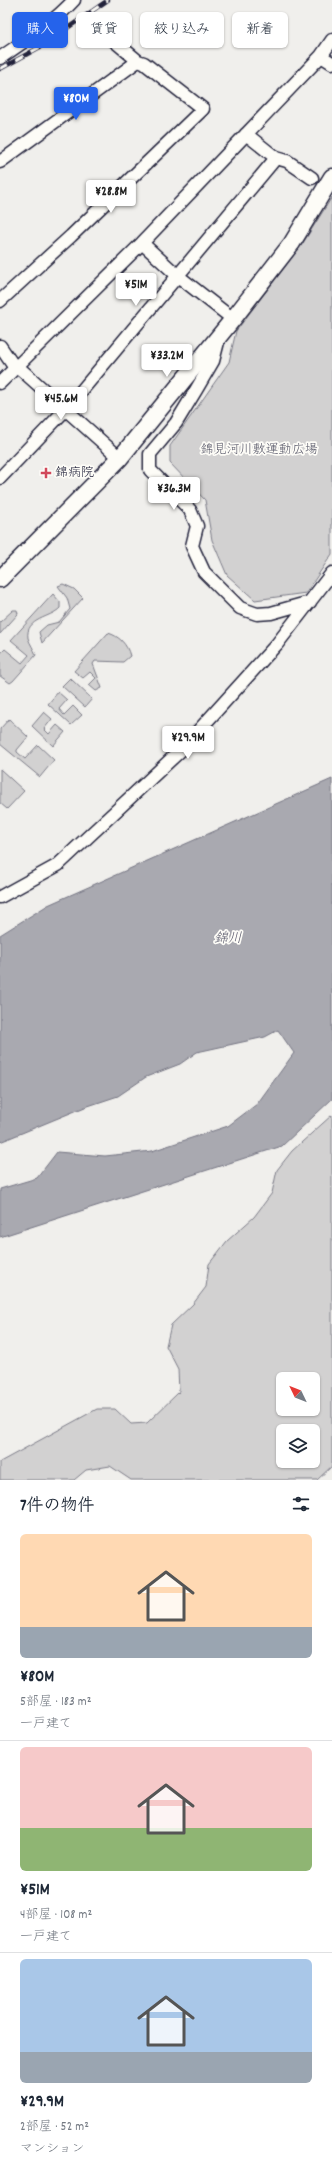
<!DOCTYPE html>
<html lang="ja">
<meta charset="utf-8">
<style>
body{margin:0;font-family:Dekko,"Klee One",sans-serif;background:#f6f6f7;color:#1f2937;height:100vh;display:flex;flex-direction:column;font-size:15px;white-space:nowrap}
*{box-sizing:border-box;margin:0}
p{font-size:13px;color:#747a83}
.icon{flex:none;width:22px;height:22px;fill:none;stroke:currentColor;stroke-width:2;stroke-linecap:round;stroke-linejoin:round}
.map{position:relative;height:1480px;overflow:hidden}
.panel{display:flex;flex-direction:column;background:#fff;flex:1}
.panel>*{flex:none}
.hud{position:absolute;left:12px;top:12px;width:308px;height:36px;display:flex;gap:8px}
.needle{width:26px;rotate:313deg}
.fabs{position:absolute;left:276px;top:1372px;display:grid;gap:8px}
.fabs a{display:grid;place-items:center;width:44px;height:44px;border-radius:6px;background:#fff;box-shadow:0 1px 3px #0004;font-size:20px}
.price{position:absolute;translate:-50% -34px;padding:0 9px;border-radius:4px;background:#fff;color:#222;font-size:13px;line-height:26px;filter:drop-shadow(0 1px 2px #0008)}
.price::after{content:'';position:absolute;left:50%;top:24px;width:12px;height:9px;margin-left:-6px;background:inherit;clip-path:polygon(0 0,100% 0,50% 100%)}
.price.on{background:#2563eb;color:#fff}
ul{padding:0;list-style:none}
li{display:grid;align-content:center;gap:8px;height:212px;padding:0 20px}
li+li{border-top:1px solid #e0e1e3}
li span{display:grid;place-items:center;height:124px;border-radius:6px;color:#555}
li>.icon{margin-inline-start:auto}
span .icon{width:72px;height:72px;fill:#fffc;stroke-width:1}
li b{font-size:17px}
h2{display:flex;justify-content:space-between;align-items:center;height:48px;padding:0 20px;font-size:17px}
.chip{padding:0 14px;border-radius:6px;background:#fff;box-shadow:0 1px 3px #0004;font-size:14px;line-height:36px}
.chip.on{background:#2563eb;color:#fff}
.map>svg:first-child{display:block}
.green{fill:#d2d1d1;stroke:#7a7a86;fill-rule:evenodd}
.water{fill:#a9a9b0;stroke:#737381}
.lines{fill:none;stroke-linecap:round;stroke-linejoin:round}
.minor-casing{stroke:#22223b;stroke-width:15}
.tertiary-casing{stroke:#22223b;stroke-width:19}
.minor{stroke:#fdfcf7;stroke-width:12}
.tertiary{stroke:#fdfcf7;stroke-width:16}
.rail-casing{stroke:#22223b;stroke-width:4.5}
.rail{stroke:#fdfcf7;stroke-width:3;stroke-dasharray:9;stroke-linecap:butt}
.poi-dot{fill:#d1495b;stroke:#fdfcf7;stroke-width:1.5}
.labels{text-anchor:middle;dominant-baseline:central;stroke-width:3.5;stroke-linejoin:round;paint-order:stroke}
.park-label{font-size:13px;fill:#575768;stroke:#fdfcf7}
.poi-label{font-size:13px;fill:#22223b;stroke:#fdfcf7;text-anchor:start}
.water-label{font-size:14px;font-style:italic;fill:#58586a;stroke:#fdfcf7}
</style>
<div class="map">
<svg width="332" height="1480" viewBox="0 0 332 1480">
<rect width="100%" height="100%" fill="#f0efec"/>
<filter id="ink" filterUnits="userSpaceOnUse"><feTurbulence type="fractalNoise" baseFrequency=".025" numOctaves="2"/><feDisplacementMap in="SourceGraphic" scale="8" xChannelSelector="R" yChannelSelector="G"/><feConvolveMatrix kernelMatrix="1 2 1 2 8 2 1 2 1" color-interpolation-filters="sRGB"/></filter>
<g filter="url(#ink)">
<path class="green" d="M 332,197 L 332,554 L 306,593 L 255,600 L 227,575 L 212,540 L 205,500 L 170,463 L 170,446 L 229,362 L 236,331 L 303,243 Z
M 63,584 L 74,589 L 83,598 L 42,643 L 39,632 L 47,625 L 59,622 L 70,609 L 67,598 L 58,586 Z
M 53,594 L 60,602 L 60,608 C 51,618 25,618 28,638 C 30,644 34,649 36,655 L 13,681 L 10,683 L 0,676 L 0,654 L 5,649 L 22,663 L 29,655 L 11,640 Z
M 13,610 L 17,610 L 18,614 L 0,634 L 0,622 Z
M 108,633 C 119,636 127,644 130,656 L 123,662 L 95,661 L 93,664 L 102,688 L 96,691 L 89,685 L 96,678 L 90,672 L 83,678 L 74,671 Z
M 70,678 L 92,699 L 85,707 L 62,686 Z
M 58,692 L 67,700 L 59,709 L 64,715 L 73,706 L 82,715 L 71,725 L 48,704 Z
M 44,712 L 52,719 L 44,729 L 49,734 L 57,725 L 65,732 L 53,746 L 32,726 Z
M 9,719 L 28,737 L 17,750 L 17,752 L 25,759 L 38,745 L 54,760 L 40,777 L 0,744 L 0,729 Z
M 0,769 L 24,791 L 7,809 L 0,803 Z
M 332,1115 L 332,1466 L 317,1480 L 131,1480 L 110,1466 L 86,1470 L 74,1480 L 0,1480 L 0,1462 L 97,1409 L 115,1409 L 131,1424 L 147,1423 L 179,1392 L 178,1369 L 166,1346 L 171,1325 L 193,1304 L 206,1287 L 209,1264 L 227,1241 L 254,1217 L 272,1193 L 277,1170 L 292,1151 ZM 283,1379 L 313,1379 L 313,1409 L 283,1409 ZM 283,1431 L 313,1431 L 313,1461 L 283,1461 Z"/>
<path class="water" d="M 332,779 L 332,1099 L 282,1146 L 0,1237 L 0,1189 L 37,1178 L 57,1152 L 105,1156 L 152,1151 L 228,1126 L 257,1104 L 294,1053 L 278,1030 L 265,1037 L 197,1052 L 180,1064 L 146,1077 L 118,1096 L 85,1107 L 0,1142 L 0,935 L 48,905 Z"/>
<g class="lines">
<g class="minor-casing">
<path id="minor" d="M 321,56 L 332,63
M 0,58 C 26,40 53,23 74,0
M 276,158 L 287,161 L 312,178
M 0,162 L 138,61
M 142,243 L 178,276 L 233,319
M 0,301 L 71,236 L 203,109 L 144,63 L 138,61 L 93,23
M 219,338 L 213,361 L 196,390 L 176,423 L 150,454 L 150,470 L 190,510 L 197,526 L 192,546 L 204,572 L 240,608 L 257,614 L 271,613 L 310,602
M 0,346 L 15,368
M 17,366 L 120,458
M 0,383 L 142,243 L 321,56 L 332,40
M 0,478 L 68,407 L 276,158 L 246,134
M 0,897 L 58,865 L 180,751 L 277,644 L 332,573"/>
</g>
<g class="tertiary-casing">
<path id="tertiary" d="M 0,579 L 120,458 L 233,319 L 292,243 L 332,177"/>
</g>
<use href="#minor" class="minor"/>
<use href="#tertiary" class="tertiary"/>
<g class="rail-casing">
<path id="rail" d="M 0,69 L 40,47 L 108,0"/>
</g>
<use href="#rail" class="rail"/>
</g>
</g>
<path class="poi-dot" d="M44 467h4v4h4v4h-4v4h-4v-4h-4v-4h4z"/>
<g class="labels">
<g class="park-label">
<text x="259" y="450">錦見河川敷運動広場</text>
</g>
<g class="poi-label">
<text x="55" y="473">錦病院</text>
</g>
<g class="water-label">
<text x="228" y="939">錦川</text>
</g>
</g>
</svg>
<div class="fabs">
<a><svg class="needle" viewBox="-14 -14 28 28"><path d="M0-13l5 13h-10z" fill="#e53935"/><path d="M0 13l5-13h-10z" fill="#747a83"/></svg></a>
<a><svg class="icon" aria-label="layers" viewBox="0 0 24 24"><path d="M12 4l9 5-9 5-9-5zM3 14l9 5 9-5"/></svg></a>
</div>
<b class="price on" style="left:76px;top:121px">¥80M</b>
<b class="price" style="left:111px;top:214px">¥28.8M</b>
<b class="price" style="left:136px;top:307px">¥51M</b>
<b class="price" style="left:167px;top:378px">¥33.2M</b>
<b class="price" style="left:61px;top:421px">¥45.6M</b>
<b class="price" style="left:174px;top:511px">¥36.3M</b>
<b class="price" style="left:188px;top:760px">¥29.9M</b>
<div class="hud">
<a class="chip on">購入</a>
<a class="chip">賃貸</a>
<a class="chip">絞り込み</a>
<a class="chip">新着</a>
</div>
</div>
<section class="panel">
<h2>7件の物件<svg class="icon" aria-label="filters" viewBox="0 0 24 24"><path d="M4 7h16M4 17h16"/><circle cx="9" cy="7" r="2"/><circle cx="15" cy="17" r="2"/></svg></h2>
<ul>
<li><span style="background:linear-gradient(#ffd9b3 75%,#9aa5b1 0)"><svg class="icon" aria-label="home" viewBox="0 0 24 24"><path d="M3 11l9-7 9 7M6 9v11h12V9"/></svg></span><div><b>¥80M</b><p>5部屋 · 183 m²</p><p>一戸建て</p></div></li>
<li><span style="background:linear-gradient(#f6c9c9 65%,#8fb573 0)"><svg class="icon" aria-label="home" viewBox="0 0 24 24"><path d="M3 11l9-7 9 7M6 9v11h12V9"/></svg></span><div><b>¥51M</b><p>4部屋 · 108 m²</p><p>一戸建て</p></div></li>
<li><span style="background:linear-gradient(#a9c7e8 75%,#9aa5b1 0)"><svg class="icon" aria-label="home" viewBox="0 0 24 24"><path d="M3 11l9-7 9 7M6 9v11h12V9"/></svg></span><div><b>¥29.9M</b><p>2部屋 · 52 m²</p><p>マンション</p></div></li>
</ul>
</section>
